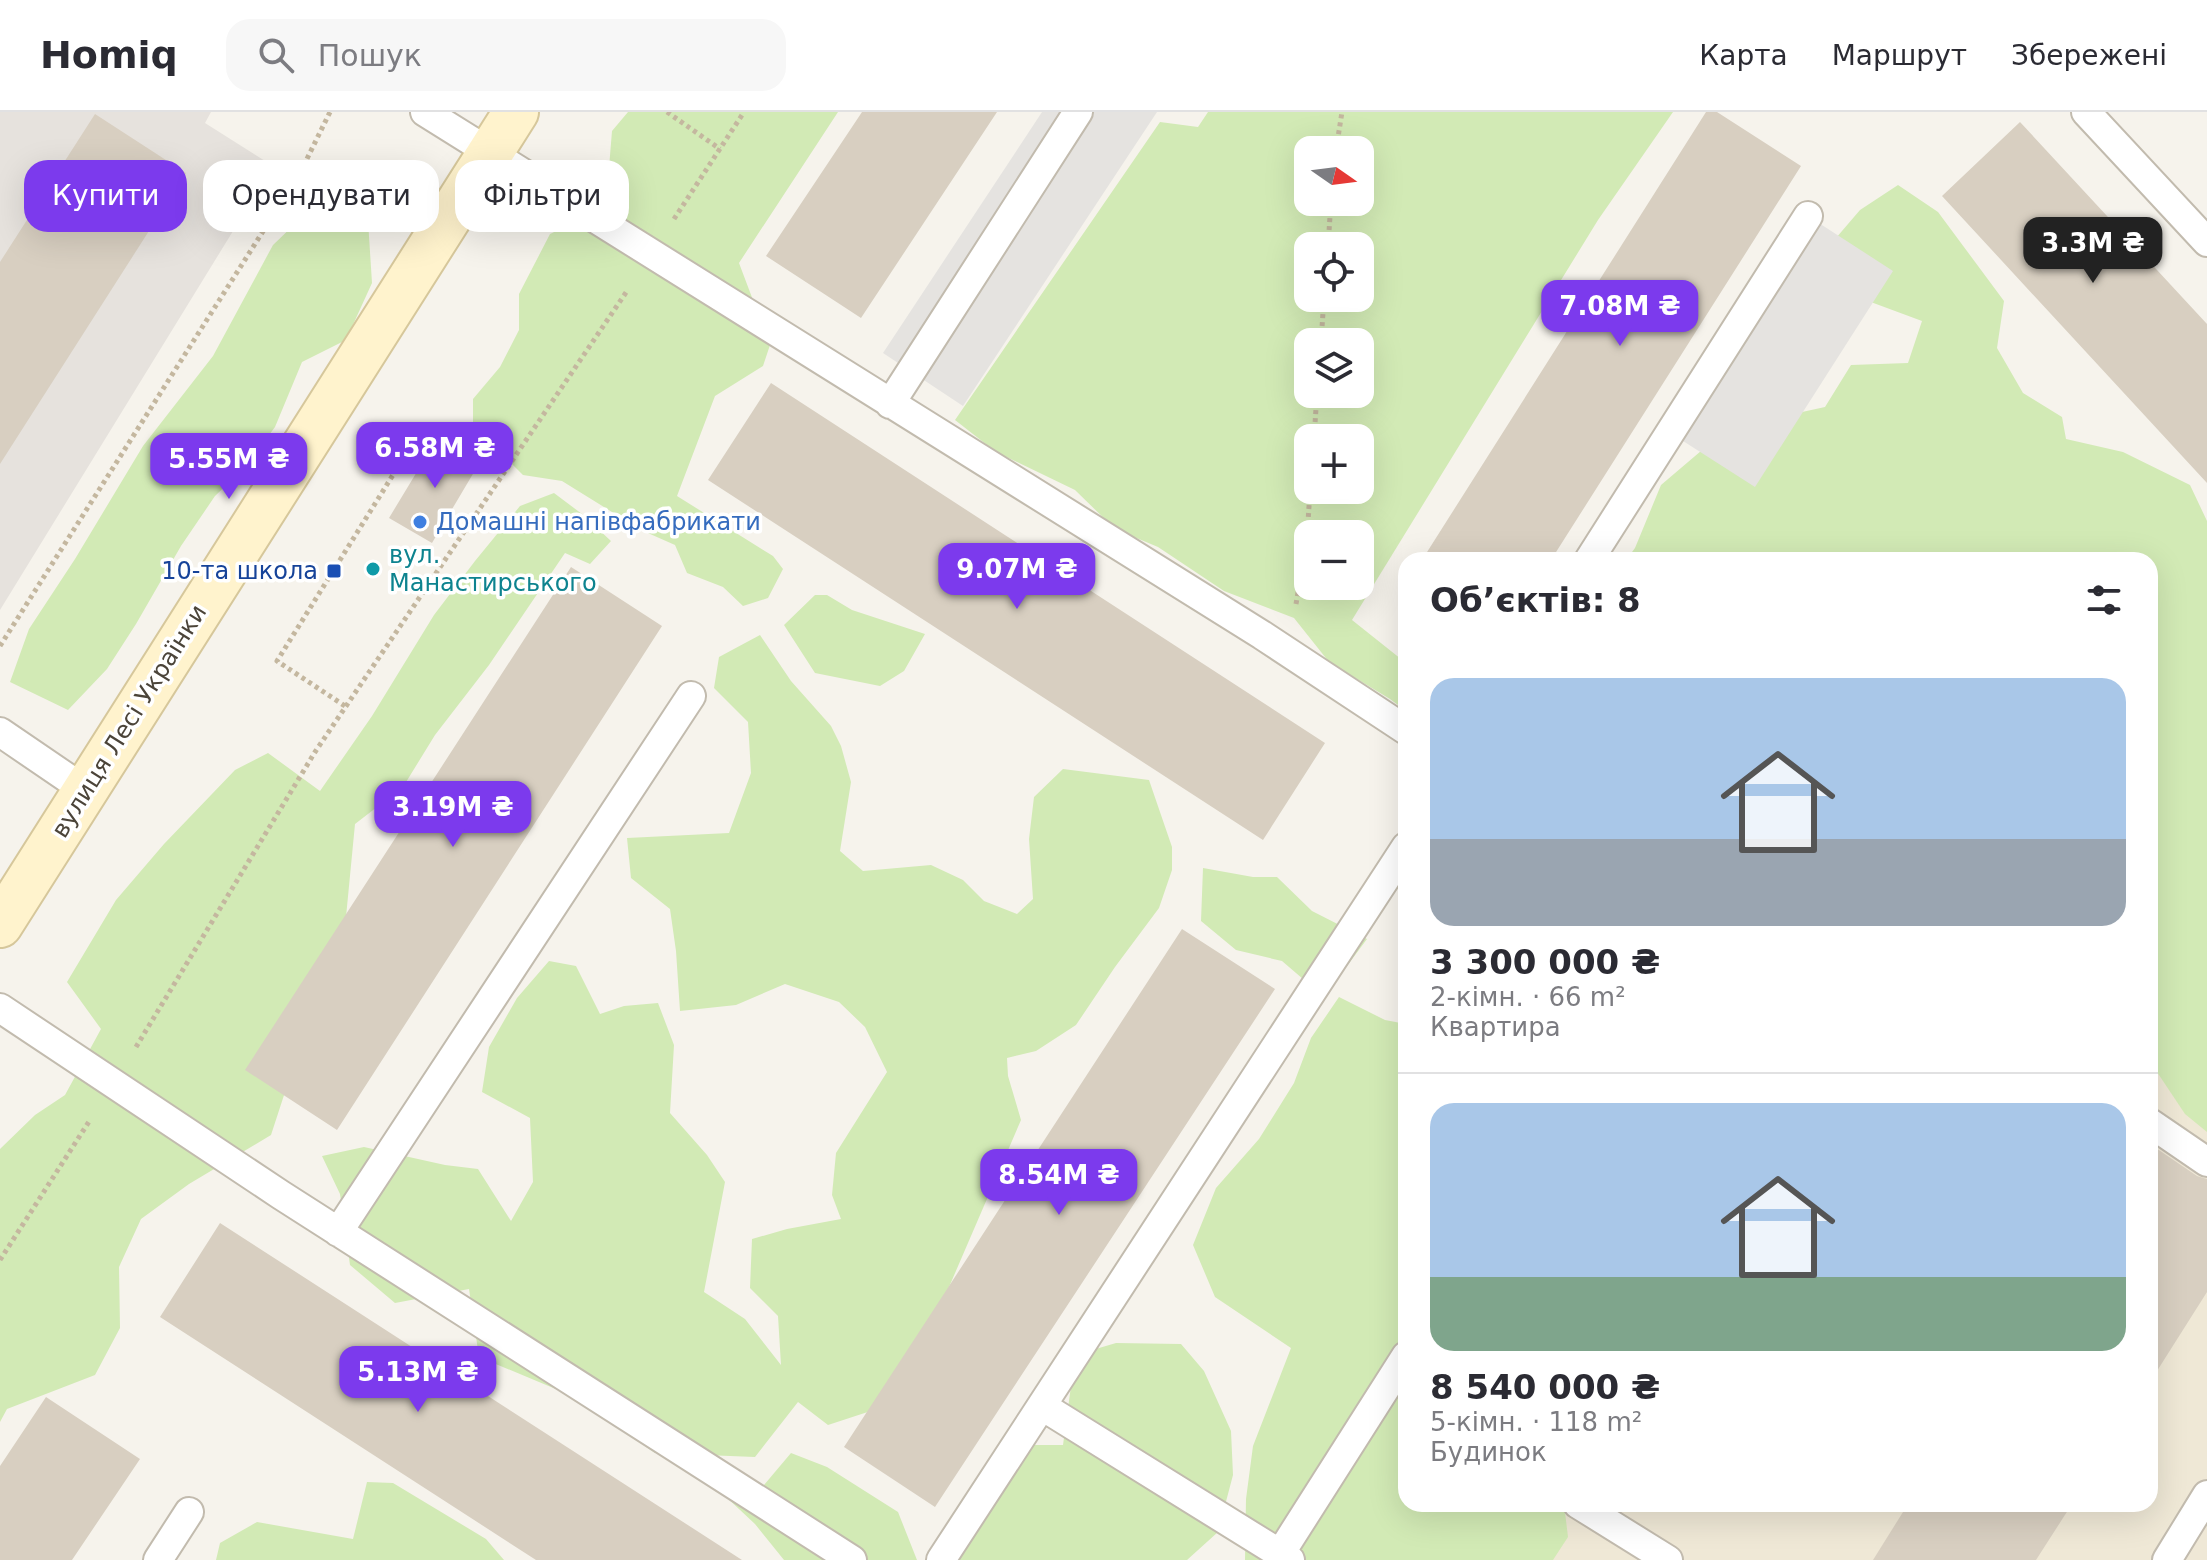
<!DOCTYPE html>
<html lang="uk">
<meta charset="utf-8">
<style>
body{margin:0;font-family:"DejaVu Sans",sans-serif;background:#f7f7f7;color:#2b2b33;height:100vh;display:flex;flex-direction:column;font-size:30px;white-space:nowrap}
*{box-sizing:border-box;margin:0}
p{font-size:26px;color:#7c7c81}
.icon{flex:none;width:44px;height:44px;fill:none;stroke:currentColor;stroke-width:2;stroke-linecap:round;stroke-linejoin:round}
.map{position:relative;flex:1;overflow:hidden}
.panel{position:absolute;left:1398px;top:440px;width:760px;height:960px;display:flex;flex-direction:column;background:#fff;border-radius:24px;box-shadow:0 8px 32px #0002}
.panel>*{flex:none}
.hud{position:absolute;left:24px;top:48px;width:760px;height:72px;display:flex;gap:16px}
.needle{width:52px;rotate:104deg}
.fabs{position:absolute;left:1294px;top:24px;display:grid;gap:16px}
.fabs a{display:grid;place-items:center;width:80px;height:80px;border-radius:16px;background:#fff;box-shadow:0 8px 32px #0002;font-size:40px}
.price{position:absolute;translate:-50% -68px;padding:0 18px;border-radius:16px;background:#7c3aed;color:#fff;font-size:26px;line-height:52px;filter:drop-shadow(0 2px 4px #0008)}
.price::after{content:'';position:absolute;left:50%;top:48px;width:24px;height:18px;margin-left:-12px;background:inherit;clip-path:polygon(0 0,100% 0,50% 100%)}
.price.current{background:#222;color:#fff}
ul{padding:0;list-style:none}
li{display:grid;align-content:center;gap:16px;height:424px;padding:0 32px}
li+li{border-top:2px solid #e1e1e2}
li span{display:grid;place-items:center;height:248px;border-radius:24px;color:#555}
li>.icon{margin-inline-start:auto}
span .icon{width:144px;height:144px;fill:#fffc;stroke-width:1}
li b{font-size:34px}
h2{display:flex;justify-content:space-between;align-items:center;height:96px;padding:0 32px;font-size:34px}
.chip{padding:0 28px;border-radius:24px;background:#fff;box-shadow:0 8px 32px #0002;font-size:28px;line-height:72px}
.chip.current{background:#7c3aed;color:#fff}
header{display:flex;align-items:center;gap:48px;box-sizing:border-box;height:112px;padding:0 40px;background:#fff;border-bottom:2px solid #e1e1e2}
header strong{font-size:38px}
nav{display:flex;gap:44px;margin-inline-start:auto;font-size:28px}
.search{width:560px;height:72px;background:#f7f7f7;display:flex;align-items:center;gap:20px;box-sizing:border-box;padding:0 28px;border-radius:24px;color:#7c7c81;font-size:30px}
.map>svg:first-child{display:block}
.industrial{fill:#e6e2dd}
.education{fill:#efe8d6}
.green{fill:#d2eab5;fill-rule:evenodd}
.parking{fill:#e5e3e0}
.building{fill:#d8cfc1}
.lines{fill:none;stroke-linecap:round;stroke-linejoin:round}
.service-casing{stroke:#c2bbae;stroke-width:32}
.secondary-casing{stroke:#d6c79b;stroke-width:48}
.path{stroke:#c4b79f;stroke-width:5;stroke-dasharray:4 4;stroke-linecap:butt}
.service{stroke:#fff;stroke-width:28}
.secondary{stroke:#fff3cd;stroke-width:44}
.shop-dot{fill:#3f7fe0;stroke:#fff;stroke-width:3}
.culture-dot{fill:#0f9aa8;stroke:#fff;stroke-width:3}
.transit-dot{fill:#1a4fb4;stroke:#fff;stroke-width:3}
.labels{text-anchor:middle;dominant-baseline:central;stroke-width:7;stroke-linejoin:round;paint-order:stroke}
.shop-label{font-size:24px;fill:#366cbe;stroke:#fff;text-anchor:start}
.culture-label{font-size:24px;fill:#0d838f;stroke:#fff;text-anchor:start}
.transit-label{font-size:24px;fill:#164399;stroke:#fff;text-anchor:end}
.street-label{font-size:24px;fill:#4b4439;stroke:#fff}
</style>
<header>
<strong>Homiq</strong>
<div class="search"><svg class="icon" aria-label="search" viewBox="0 0 24 24"><circle cx="10" cy="10" r="6"/><path d="M15 15l6 6"/></svg>Пошук</div>
<nav><a>Карта</a><a>Маршрут</a><a>Збережені</a></nav>
</header>
<div class="map">
<svg width="2207" height="1448" viewBox="0 0 2207 1448">
<rect width="100%" height="100%" fill="#f6f3ec"/>
<path class="industrial" d="M 0,0 L 211,0 L 205,11 L 273,54 L 0,498 Z"/>
<path class="education" d="M 2150,536 L 2207,593 L 2207,1448 L 1367,1448 L 1406,1392 L 2150,1392 Z"/>
<path class="green" d="M 628,0 L 838,0 L 739,151 L 770,233 L 763,254 L 715,284 L 677,384 L 773,444 L 783,457 L 768,486 L 743,494 L 723,475 L 687,461 L 675,433 L 641,418 L 562,369 L 523,363 L 473,313 L 473,287 L 500,255 L 519,218 L 519,182 L 550,122 L 612,92 L 608,68 L 612,19 Z
M 1208,0 L 1673,0 L 1598,108 L 1352,508 L 1406,551 L 1406,599 L 1390,587 L 1329,550 L 1294,506 L 1224,479 L 1158,435 L 1115,417 L 1075,378 L 996,340 L 955,308 L 1160,10 L 1198,15 ZM 1308,38 L 1360,38 L 1360,90 L 1308,90 ZM 1308,134 L 1360,134 L 1360,186 L 1308,186 ZM 1308,230 L 1360,230 L 1360,282 L 1308,282 ZM 1308,326 L 1360,326 L 1360,378 L 1308,378 ZM 1308,422 L 1360,422 L 1360,474 L 1308,474 Z
M 343,70 L 367,93 L 372,171 L 346,228 L 302,250 L 275,315 L 245,355 L 215,384 L 181,434 L 136,512 L 107,557 L 68,598 L 10,570 L 29,517 L 75,447 L 143,334 L 213,244 L 273,133 L 328,80 Z
M 1898,73 L 1938,100 L 2004,189 L 1997,236 L 2023,281 L 2062,305 L 2066,327 L 2123,340 L 2190,373 L 2207,409 L 2207,1020 L 2185,1002 L 2155,957 L 2150,929 L 2150,448 L 1626,448 L 1635,436 L 1661,373 L 1728,316 L 1825,295 L 1851,253 L 1908,251 L 1922,209 L 1833,176 L 1812,154 L 1860,98 Z
M 554,381 L 582,402 L 611,429 L 590,452 L 565,441 L 489,553 L 435,623 L 403,675 L 355,712 L 343,836 L 302,928 L 271,1023 L 189,1072 L 141,1107 L 119,1155 L 120,1216 L 95,1263 L 7,1297 L 0,1310 L 0,1037 L 35,1003 L 65,983 L 101,917 L 67,870 L 116,788 L 164,732 L 235,658 L 268,641 L 320,679 L 372,604 L 434,503 L 475,449 L 520,394 Z
M 815,483 L 827,483 L 852,498 L 925,522 L 904,559 L 880,574 L 815,561 L 784,513 Z
M 760,523 L 791,569 L 831,614 L 841,634 L 851,670 L 840,739 L 863,759 L 931,753 L 963,768 L 984,789 L 1017,802 L 1033,787 L 1029,727 L 1034,685 L 1063,657 L 1149,668 L 1172,735 L 1172,758 L 1159,796 L 1115,855 L 1076,913 L 1036,939 L 1007,946 L 1008,964 L 1021,1008 L 921,1240 L 886,1294 L 828,1313 L 798,1290 L 755,1345 L 655,1341 L 570,1283 L 479,1245 L 469,1177 L 395,1191 L 350,1153 L 340,1082 L 322,1044 L 364,1035 L 445,1053 L 478,1057 L 511,1109 L 533,1070 L 530,1006 L 482,980 L 489,935 L 517,886 L 549,849 L 576,854 L 600,902 L 624,894 L 658,891 L 674,933 L 670,1001 L 707,1043 L 725,1070 L 704,1180 L 745,1207 L 781,1253 L 778,1204 L 750,1176 L 752,1127 L 787,1117 L 841,1107 L 832,1083 L 836,1041 L 887,960 L 865,915 L 839,890 L 785,872 L 736,893 L 680,899 L 676,839 L 670,797 L 631,766 L 627,726 L 729,721 L 751,661 L 748,610 L 714,576 L 719,545 Z
M 1203,756 L 1253,765 L 1277,765 L 1312,799 L 1367,827 L 1324,885 L 1282,849 L 1236,838 L 1201,809 Z
M 1339,885 L 1385,908 L 1406,912 L 1406,1392 L 1564,1392 L 1568,1425 L 1553,1448 L 1245,1448 L 1246,1387 L 1253,1334 L 1291,1236 L 1215,1185 L 1193,1133 L 1216,1076 L 1259,1027 L 1294,971 L 1311,926 Z
M 1116,1231 L 1181,1232 L 1204,1259 L 1231,1319 L 1233,1363 L 1218,1420 L 1187,1448 L 956,1448 L 1016,1333 L 1063,1333 L 1071,1274 L 1072,1244 Z
M 791,1341 L 827,1355 L 898,1400 L 917,1448 L 784,1448 L 755,1412 L 724,1383 L 764,1373 Z
M 367,1370 L 393,1371 L 486,1427 L 504,1448 L 216,1448 L 220,1431 L 257,1410 L 353,1427 Z"/>
<path class="parking" d="M 1042,0 L 1157,0 L 963,294 L 883,241 Z
M 1808,104 L 1893,159 L 1755,375 L 1669,320 Z"/>
<path class="building" d="M 862,0 L 997,0 L 861,206 L 766,144 Z
M 1706,0 L 1717,0 L 1801,54 L 1551,448 L 1422,448 Z
M 95,2 L 186,61 L 0,352 L 0,150 Z
M 2020,10 L 2207,212 L 2207,371 L 1942,84 Z
M 771,271 L 1325,631 L 1263,728 L 708,368 Z
M 438,325 L 480,350 L 432,431 L 389,406 Z
M 571,455 L 662,514 L 337,1018 L 245,958 Z
M 1182,817 L 1275,877 L 935,1395 L 844,1335 Z
M 2150,1032 L 2197,1064 L 2207,1067 L 2207,1180 L 2150,1270 Z
M 220,1111 L 742,1448 L 536,1448 L 160,1205 Z
M 46,1285 L 140,1347 L 72,1448 L 0,1448 L 0,1354 Z
M 1908,1392 L 2072,1392 L 2036,1448 L 1873,1448 Z"/>
<g class="lines">
<g class="service-casing">
<path id="service" d="M 425,0 L 1262,523 L 1406,618
M 2086,0 L 2207,130
M 890,292 L 1078,0
M 1589,448 L 1808,104
M 0,620 L 85,678
M 0,896 L 281,1083 L 852,1448
M 2150,1011 L 2207,1050
M 338,1120 L 691,584
M 1042,1294 L 1290,1448
M 1578,1392 L 1668,1448
M 1280,1442 L 1406,1244
M 158,1448 L 189,1400
M 941,1448 L 1406,735
M 2167,1448 L 2207,1383"/>
</g>
<g class="secondary-casing">
<path id="secondary" d="M 0,813 L 516,0"/>
</g>
<path class="path" d="M 667,0 L 720,37
M 1336,38 L 1342,0
M 674,107 L 744,0
M 1328,134 L 1331,90
M 1321,230 L 1324,186
M 1314,326 L 1317,282
M 1296,492 L 1307,427 L 1310,378
M 0,534 L 300,61 L 330,0
M 345,594 L 277,549 L 411,334
M 136,935 L 315,640 L 627,179
M 0,1148 L 90,1008"/>
<use href="#service" class="service"/>
<use href="#secondary" class="secondary"/>
</g>
<circle class="shop-dot" cx="420" cy="410" r="8"/>
<circle class="culture-dot" cx="373" cy="457" r="8"/>
<rect class="transit-dot" x="326" y="451" width="16" height="16" rx="4"/>
<g class="labels">
<g class="shop-label">
<text x="436" y="410">Домашні напівфабрикати</text>
</g>
<g class="culture-label">
<text x="389" y="443">вул.<tspan x="389" dy="28">Манастирського</tspan></text>
</g>
<g class="transit-label">
<text x="318" y="459">10-та школа</text>
</g>
<g class="street-label">
<text transform="translate(129 609) rotate(-58)">вулиця Лесі Українки</text>
</g>
</g>
</svg>
<div class="fabs">
<a><svg class="needle" viewBox="-14 -14 28 28"><path d="M0-13l5 13h-10z" fill="#e53935"/><path d="M0 13l5-13h-10z" fill="#7c7c81"/></svg></a>
<a><svg class="icon" aria-label="locate" viewBox="0 0 24 24"><circle cx="12" cy="12" r="6"/><path d="M12 2v4M12 18v4M2 12h4M18 12h4"/></svg></a>
<a><svg class="icon" aria-label="layers" viewBox="0 0 24 24"><path d="M12 4l9 5-9 5-9-5zM3 14l9 5 9-5"/></svg></a>
<a>+</a>
<a>−</a>
</div>
<b class="price current" style="left:2093px;top:173px">3.3M ₴</b>
<b class="price" style="left:1620px;top:236px">7.08M ₴</b>
<b class="price" style="left:435px;top:378px">6.58M ₴</b>
<b class="price" style="left:229px;top:389px">5.55M ₴</b>
<b class="price" style="left:1017px;top:499px">9.07M ₴</b>
<b class="price" style="left:453px;top:737px">3.19M ₴</b>
<b class="price" style="left:1059px;top:1105px">8.54M ₴</b>
<b class="price" style="left:418px;top:1302px">5.13M ₴</b>
<div class="hud">
<a class="chip current">Купити</a>
<a class="chip">Орендувати</a>
<a class="chip">Фільтри</a>
</div>
<section class="panel">
<h2>Об’єктів: 8<svg class="icon" aria-label="filters" viewBox="0 0 24 24"><path d="M4 7h16M4 17h16"/><circle cx="9" cy="7" r="2"/><circle cx="15" cy="17" r="2"/></svg></h2>
<ul>
<li><span style="background:linear-gradient(#a9c7e8 65%,#9aa5b1 0)"><svg class="icon" aria-label="home" viewBox="0 0 24 24"><path d="M3 11l9-7 9 7M6 9v11h12V9"/></svg></span><div><b>3 300 000 ₴</b><p>2-кімн. · 66 m²</p><p>Квартира</p></div></li>
<li><span style="background:linear-gradient(#a9c7e8 70%,#7fa58c 0)"><svg class="icon" aria-label="home" viewBox="0 0 24 24"><path d="M3 11l9-7 9 7M6 9v11h12V9"/></svg></span><div><b>8 540 000 ₴</b><p>5-кімн. · 118 m²</p><p>Будинок</p></div></li>
</ul>
</section>
</div>
